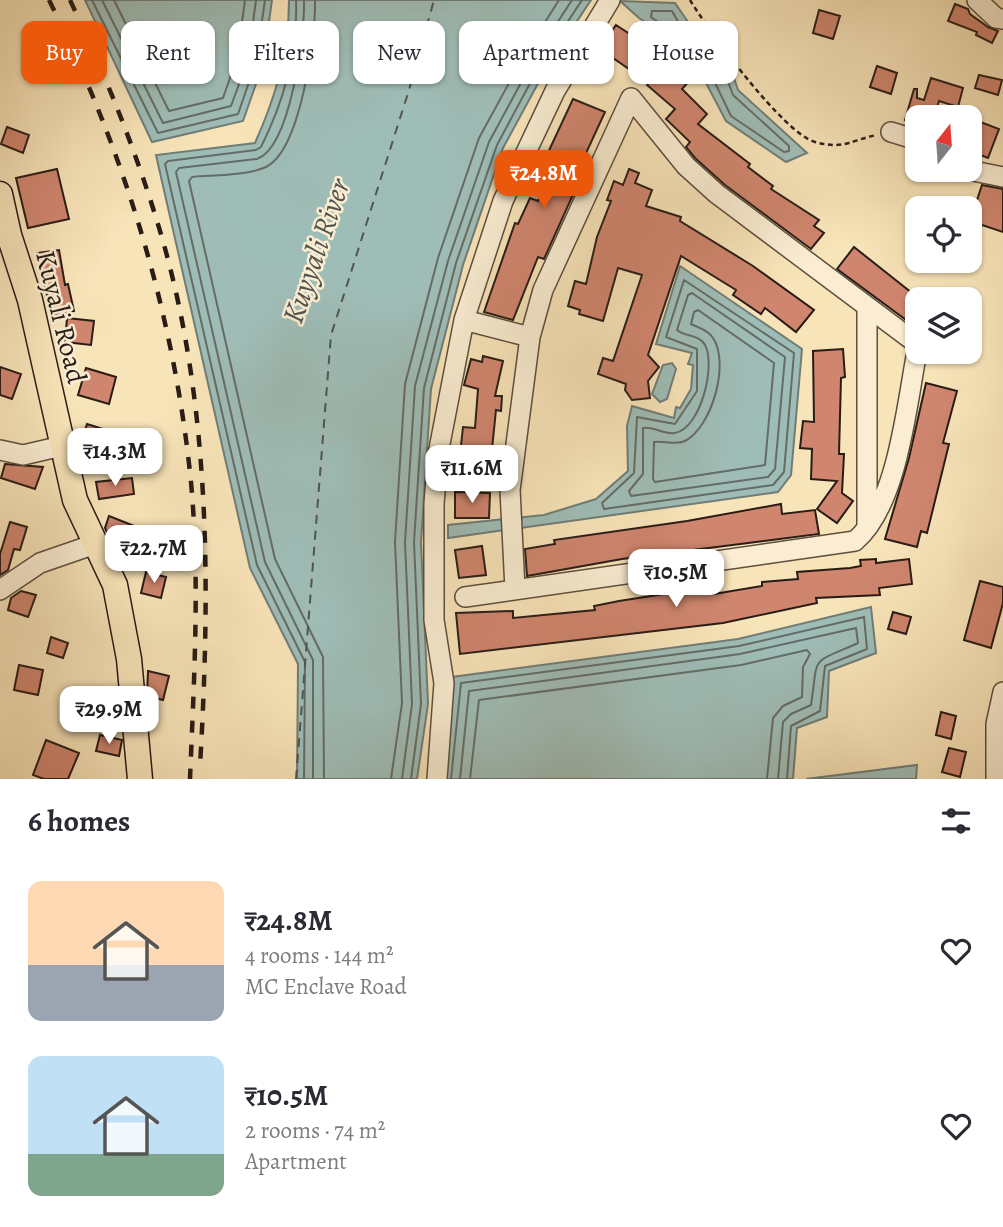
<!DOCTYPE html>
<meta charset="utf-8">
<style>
body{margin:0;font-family:Alegreya,serif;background:#f2f2f3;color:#2b2b33;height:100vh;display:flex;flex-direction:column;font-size:26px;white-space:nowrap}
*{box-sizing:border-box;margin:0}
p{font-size:23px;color:#7c7c81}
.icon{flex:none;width:38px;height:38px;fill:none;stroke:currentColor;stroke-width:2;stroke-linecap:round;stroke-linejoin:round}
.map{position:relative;height:779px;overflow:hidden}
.sheet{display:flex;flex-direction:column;background:#fff;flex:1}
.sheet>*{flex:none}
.guide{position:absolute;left:21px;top:21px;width:962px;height:63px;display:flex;gap:14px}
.needle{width:46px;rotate:17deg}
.controls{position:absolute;left:905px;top:105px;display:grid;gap:14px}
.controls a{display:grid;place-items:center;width:77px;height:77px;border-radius:14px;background:#fff;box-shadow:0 2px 5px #0004;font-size:35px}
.price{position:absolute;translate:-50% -60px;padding:0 16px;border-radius:14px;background:#fff;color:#222;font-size:23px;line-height:46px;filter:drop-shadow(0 2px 4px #0008)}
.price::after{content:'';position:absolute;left:50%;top:42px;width:21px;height:16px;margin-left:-10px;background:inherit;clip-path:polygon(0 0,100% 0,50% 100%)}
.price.current{background:#ea580c;color:#fff}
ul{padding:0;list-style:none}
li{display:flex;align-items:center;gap:21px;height:175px;padding:0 28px}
li span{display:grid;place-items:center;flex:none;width:196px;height:140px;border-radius:14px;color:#555}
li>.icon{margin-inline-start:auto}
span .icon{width:84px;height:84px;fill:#fffc;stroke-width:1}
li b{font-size:30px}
h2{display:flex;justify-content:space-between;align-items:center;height:84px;padding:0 28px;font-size:30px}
.chip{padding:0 24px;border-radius:14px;background:#fff;box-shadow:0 2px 5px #0004;font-size:24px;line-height:63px}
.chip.current{background:#ea580c;color:#fff}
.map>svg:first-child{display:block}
.water{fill:#9fbdb7;stroke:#707d77;stroke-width:2}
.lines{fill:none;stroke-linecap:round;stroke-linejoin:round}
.shore{stroke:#646c66;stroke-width:2}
.ferry{stroke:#52544e;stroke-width:2;stroke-dasharray:9 7;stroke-linecap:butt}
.building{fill:#cf856e;stroke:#291c16;stroke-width:2}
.minor-casing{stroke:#5d4e3f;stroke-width:22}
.major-casing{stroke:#291c16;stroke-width:27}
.path{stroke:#291c16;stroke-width:2.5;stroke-dasharray:5 3.5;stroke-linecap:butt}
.minor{stroke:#faedd2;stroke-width:19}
.major{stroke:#f8e4b9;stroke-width:24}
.rail{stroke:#291c16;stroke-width:4.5;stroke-dasharray:12 12;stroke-linecap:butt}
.labels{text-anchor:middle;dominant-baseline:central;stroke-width:5;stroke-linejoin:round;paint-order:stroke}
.street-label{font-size:28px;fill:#291c16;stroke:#faedd2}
.water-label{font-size:30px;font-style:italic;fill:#52544e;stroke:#faedd2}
</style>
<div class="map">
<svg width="1003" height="779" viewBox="0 0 1003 779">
<rect width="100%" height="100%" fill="#f8e4b9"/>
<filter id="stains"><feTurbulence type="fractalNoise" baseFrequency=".00286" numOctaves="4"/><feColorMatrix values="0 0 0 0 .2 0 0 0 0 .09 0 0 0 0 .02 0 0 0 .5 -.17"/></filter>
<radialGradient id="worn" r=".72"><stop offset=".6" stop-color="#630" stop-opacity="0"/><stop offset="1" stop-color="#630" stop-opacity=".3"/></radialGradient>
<path class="water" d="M 85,0 L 272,0 L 263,64 L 243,121 L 152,142 Z
M 289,0 L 591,0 L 548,65 L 503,148 L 463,265 L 431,389 L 421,542 L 428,704 L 417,779 L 297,779 L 298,664 L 250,568 L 156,155 L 255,143 C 276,96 289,52 289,0 Z
M 620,1 L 675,3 L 697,35 L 733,75 L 738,90 L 807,153 L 786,162 L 726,121 L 695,62 L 678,44 L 639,18 Z
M 680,266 L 802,349 L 791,475 L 778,492 L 448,538 L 448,525 L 544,515 L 596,499 L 628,471 L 627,426 L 632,406 L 674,418 L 676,407 L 680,408 L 691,389 L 693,365 L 688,364 L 692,353 L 656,344 Z
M 672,363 L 676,369 L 667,399 L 660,402 L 652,394 L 663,365 Z
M 871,607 L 876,653 L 829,671 L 827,717 L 797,728 L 793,779 L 444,779 L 452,677 L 738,639 Z
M 917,765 L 916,779 L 806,779 Z"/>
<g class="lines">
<path class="shore" d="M 92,0 L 158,133 L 238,114 L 256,62 L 265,0
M 102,0 L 163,123 L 231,106 L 248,60 L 256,0
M 114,0 L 169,111 L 223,98 L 237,58 L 245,0
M 296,0 C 298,52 284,101 261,147 L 256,150 L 168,161 L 165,164 L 257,565 L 305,662 L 304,779
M 304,0 C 305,32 291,147 257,159 L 179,168 L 176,172 L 265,562 L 313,660 L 313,779
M 315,0 C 316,35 301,150 266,167 C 246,176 214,175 192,177 L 189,181 L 275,559 L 323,657 L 324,779
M 652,11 L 672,11 L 688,39 L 684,40 L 651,17 Z
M 708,62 L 712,62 L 727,79 L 733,95 L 789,146 L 789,151 L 784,152 L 731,116 L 707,66 Z
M 684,280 L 794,353 L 784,472 L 773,485 L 604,509 L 602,503 L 634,473 L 637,417 L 675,424 L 697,391 L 697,349 L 666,337 Z
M 692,293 L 785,357 L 775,469 L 768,477 L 631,496 L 629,491 L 643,474 L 643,428 C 654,426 664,435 675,433 C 701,428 716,365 705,345 C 699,334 685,337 677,330 L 688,295 Z
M 698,310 L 774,363 L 765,465 L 655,482 L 653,479 L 654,442 C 664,440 674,446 685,441 C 712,427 730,363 713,338 C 708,330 699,328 691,324 L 694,312 Z
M 391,779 L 402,703 L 395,542 L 405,384 L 438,258 L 479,138 L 526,52 L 559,0
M 402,779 L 412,704 L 405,542 L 415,386 L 448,261 L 489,142 L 535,57 L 572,0
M 411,779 L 421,704 L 414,542 L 424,388 L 456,263 L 497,145 L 542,61 L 582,0
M 451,779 L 461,683 L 739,646 L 864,617 L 867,649 L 825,666 L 820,711 L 791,726 L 787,779
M 460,779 L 469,691 L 740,654 L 856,628 L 858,643 C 808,665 819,654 811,705 L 791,714 L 783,722 L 778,779
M 470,779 L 479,700 L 741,665 L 807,650 L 810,654 L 803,667 L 802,697 L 783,706 L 773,718 L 767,779"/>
<path class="ferry" d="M 296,779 L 331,335 L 409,90 L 434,0"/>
</g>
<path class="building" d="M 955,4 L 968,9 L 970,14 L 988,27 L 998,31 L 992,43 L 976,35 L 977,32 L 948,21 Z
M 819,10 L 840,16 L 833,39 L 813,33 Z
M 616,25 L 670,60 L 691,79 L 682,89 L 707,114 L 698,124 L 750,164 L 748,167 L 773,186 L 771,189 L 819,220 L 814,226 L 824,233 L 811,249 L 725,185 L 695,158 L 686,147 L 690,142 L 666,119 L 675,109 L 647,85 L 649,83 L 600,49 Z
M 877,66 L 897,73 L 891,94 L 870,87 Z
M 979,75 L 1002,80 L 998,95 L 975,88 Z
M 931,78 L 963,88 L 958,107 L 939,101 L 934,117 L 917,117 L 917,124 L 905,120 L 914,89 L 917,89 L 917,98 L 924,100 Z
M 573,99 L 605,112 L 575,177 L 580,179 L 544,259 L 538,257 L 513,320 L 484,312 L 515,223 L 518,224 L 530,198 L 538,201 L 556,164 L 545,159 Z
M 970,118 L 999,129 L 988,158 L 970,151 Z
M 7,127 L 29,135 L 23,153 L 1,144 Z
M 57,169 L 69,219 L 28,228 L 16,178 Z
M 629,169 L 639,173 L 635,183 L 652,190 L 646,206 L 681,217 L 680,221 L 753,266 L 814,310 L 796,332 L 765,308 L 761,314 L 733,295 L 736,290 L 681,256 L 648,355 L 659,367 L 648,381 L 650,398 L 632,400 L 625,390 L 626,384 L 598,374 L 603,358 L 613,361 L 642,275 L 618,268 L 603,321 L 579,314 L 580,310 L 568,306 L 575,281 L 586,284 L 597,237 L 611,201 L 607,200 L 614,181 L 623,185 Z
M 982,185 L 1003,189 L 1003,232 L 970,221 Z
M 854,247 L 917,297 L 917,328 L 837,269 Z
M 59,250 L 65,285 L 68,284 L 74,311 L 52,316 L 37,253 Z
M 67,318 L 94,321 L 91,345 L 65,342 Z
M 843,349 L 845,377 L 841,378 L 839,454 L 844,454 L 842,493 L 853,501 L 837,523 L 817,509 L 837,481 L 811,479 L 812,449 L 800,448 L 803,421 L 814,422 L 813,351 Z
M 483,356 L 503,361 L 495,396 L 502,396 L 501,411 L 496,410 L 491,459 L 460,455 L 463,427 L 475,428 L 478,389 L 464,385 L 471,359 L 482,362 Z
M 0,367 L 21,374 L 12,399 L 0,395 Z
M 86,368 L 116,377 L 109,404 L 78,395 Z
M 926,383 L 957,391 L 943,443 L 949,444 L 930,521 L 927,533 L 921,531 L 917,547 L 885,539 L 909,458 Z
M 87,424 L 115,433 L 107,455 L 80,446 Z
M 5,464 L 43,467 L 35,489 L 1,478 Z
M 132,478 L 134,494 L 99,499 L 96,482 Z
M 455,492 L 490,493 L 489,518 L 455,518 Z
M 781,504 L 782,514 L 815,510 L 819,534 L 622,559 L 527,576 L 525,549 L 555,544 L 554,540 L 687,521 Z
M 109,516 L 137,527 L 129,547 L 110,539 L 105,528 Z
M 10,522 L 27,527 L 20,550 L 14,549 L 8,570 L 0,575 L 0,554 Z
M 482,546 L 486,575 L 459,578 L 455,550 Z
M 876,559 L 876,563 L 909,559 L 912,584 L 879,588 L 880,595 L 816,598 L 817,603 L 723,623 L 460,654 L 456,613 L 513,611 L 513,618 L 595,610 L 594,606 L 619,601 L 690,590 L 704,588 L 705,593 L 714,594 L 762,586 L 762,582 L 798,579 L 797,572 L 850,568 L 861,566 L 860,560 Z
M 146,572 L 166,577 L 161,598 L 141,593 Z
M 980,581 L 1003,587 L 1003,603 L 991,648 L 964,640 Z
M 21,591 L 36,595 L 28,617 L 8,610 L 11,598 Z
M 893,612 L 911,617 L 906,634 L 888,629 Z
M 51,637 L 68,643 L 63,658 L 47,653 Z
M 19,665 L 43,670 L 38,695 L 14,690 Z
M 148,671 L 169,676 L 163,700 L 147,696 Z
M 941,712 L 956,716 L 951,739 L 936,735 Z
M 100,735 L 122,740 L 119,756 L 96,751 Z
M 46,740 L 79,753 L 68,779 L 44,779 L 33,775 Z
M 949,748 L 966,752 L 960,777 L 942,772 Z"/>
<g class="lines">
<g class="minor-casing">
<path id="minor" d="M 977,0 L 996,18 L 1003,19
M 891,132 L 917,140
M 968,170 L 1003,177
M 867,309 L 867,528
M 464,320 L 530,337 L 543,290 L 631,98 L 686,166 L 717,194 L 916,343 L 916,357 C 906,410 897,505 855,541 L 465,597
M 0,450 L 23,455 L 62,446
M 515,589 L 510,490 L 530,337
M 0,590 L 40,563 L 95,544
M 437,779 L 444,683 L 434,620 L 434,504 L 438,454 L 464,320 L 503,201 L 555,91 L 610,0
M 996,779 L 996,724 L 1003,692"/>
</g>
<g class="major-casing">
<path id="major" d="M 0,194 L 9,235 L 30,300 L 75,500 L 115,585 L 129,659 L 140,779"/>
</g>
<path class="path" d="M 690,0 C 708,30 783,133 815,142 C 844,150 851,140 877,135"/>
<use href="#minor" class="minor"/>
<use href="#major" class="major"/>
<path class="rail" d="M 49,0 C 124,151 174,313 191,482 C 200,580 194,680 190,779
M 70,0 C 108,81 142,165 166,252 C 211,418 210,595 200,766"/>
</g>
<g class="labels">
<g class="street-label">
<text transform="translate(61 317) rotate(76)">Kuyali Road</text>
</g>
<g class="water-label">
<text transform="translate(316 251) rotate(-71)">Kuyyali River</text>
</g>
</g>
<rect width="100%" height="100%" filter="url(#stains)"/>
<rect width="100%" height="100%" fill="url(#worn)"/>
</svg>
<div class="controls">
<a><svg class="needle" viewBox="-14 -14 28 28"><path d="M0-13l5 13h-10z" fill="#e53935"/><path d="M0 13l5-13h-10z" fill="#7c7c81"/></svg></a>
<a><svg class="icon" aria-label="locate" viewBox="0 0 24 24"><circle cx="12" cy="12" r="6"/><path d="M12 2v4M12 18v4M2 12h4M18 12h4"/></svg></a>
<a><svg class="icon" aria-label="layers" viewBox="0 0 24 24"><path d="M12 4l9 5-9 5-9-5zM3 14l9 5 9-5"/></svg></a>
</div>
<b class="price current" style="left:544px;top:210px">₹24.8M</b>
<b class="price" style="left:115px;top:488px">₹14.3M</b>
<b class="price" style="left:472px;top:505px">₹11.6M</b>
<b class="price" style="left:154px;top:585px">₹22.7M</b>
<b class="price" style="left:676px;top:609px">₹10.5M</b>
<b class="price" style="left:109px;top:746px">₹29.9M</b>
<div class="guide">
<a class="chip current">Buy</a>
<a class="chip">Rent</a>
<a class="chip">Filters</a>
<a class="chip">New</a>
<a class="chip">Apartment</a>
<a class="chip">House</a>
</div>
</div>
<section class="sheet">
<h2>6 homes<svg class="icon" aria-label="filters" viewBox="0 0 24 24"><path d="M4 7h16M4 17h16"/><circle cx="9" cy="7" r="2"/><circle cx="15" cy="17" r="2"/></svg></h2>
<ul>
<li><span style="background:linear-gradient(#ffd9b3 60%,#9aa5b1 0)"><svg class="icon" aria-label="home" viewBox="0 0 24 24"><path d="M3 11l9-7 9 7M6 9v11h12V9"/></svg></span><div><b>₹24.8M</b><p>4 rooms · 144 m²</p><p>MC Enclave Road</p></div><svg class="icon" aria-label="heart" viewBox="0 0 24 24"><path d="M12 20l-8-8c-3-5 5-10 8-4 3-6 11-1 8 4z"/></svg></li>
<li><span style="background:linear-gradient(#bfe0f5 70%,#7fa58c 0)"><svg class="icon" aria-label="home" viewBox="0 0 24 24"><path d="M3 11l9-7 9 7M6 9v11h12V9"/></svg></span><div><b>₹10.5M</b><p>2 rooms · 74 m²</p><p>Apartment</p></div><svg class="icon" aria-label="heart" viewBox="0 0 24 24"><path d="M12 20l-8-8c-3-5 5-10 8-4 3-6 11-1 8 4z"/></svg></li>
</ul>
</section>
